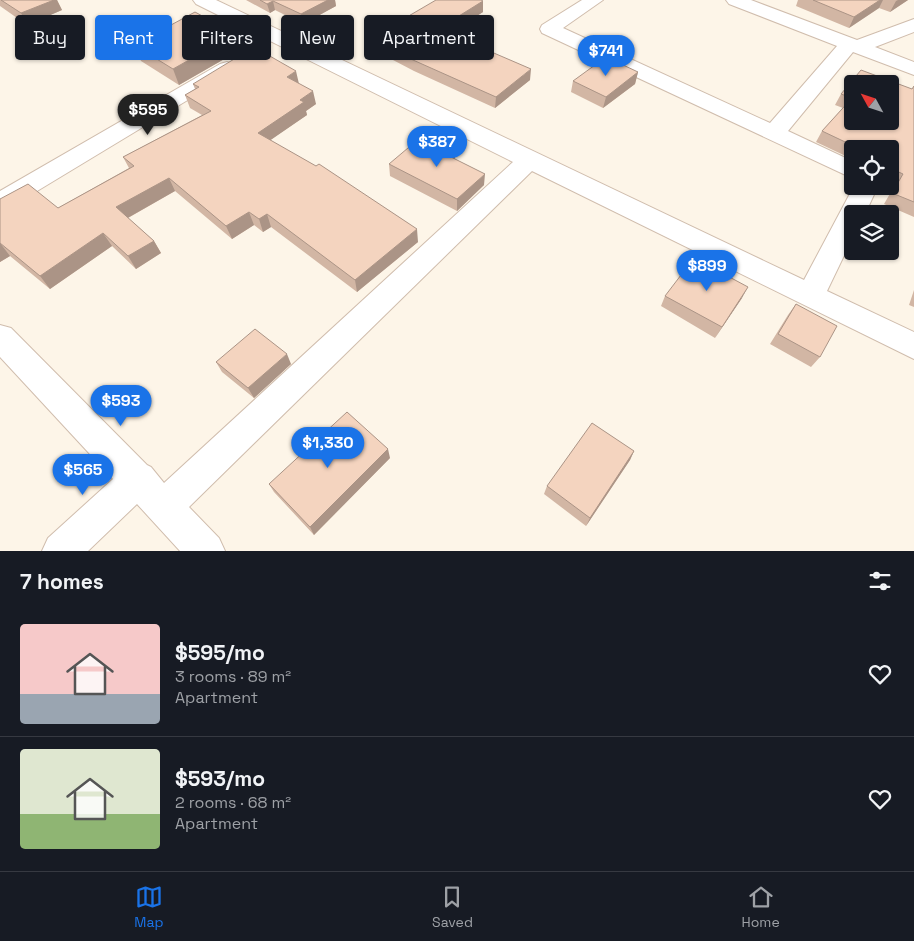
<!DOCTYPE html>
<meta charset="utf-8">
<style>
body{margin:0;font-family:"Space Grotesk",sans-serif;background:#20242c;color:#f1f3f6;height:100vh;display:flex;flex-direction:column;font-size:19px;white-space:nowrap}
*{box-sizing:border-box;margin:0}
p{font-size:16px;color:#9ea1a6}
.icon{flex:none;width:28px;height:28px;fill:none;stroke:currentColor;stroke-width:2;stroke-linecap:round;stroke-linejoin:round}
.map{position:relative;height:551px;overflow:hidden}
.sheet{display:flex;flex-direction:column;background:#171b24;flex:1}
.sheet>*{flex:none}
.guide{position:absolute;left:15px;top:15px;width:500px;height:45px;display:flex;gap:10px}
.needle{width:32px;rotate:310deg}
.controls{position:absolute;left:844px;top:75px;display:grid;gap:10px}
.controls a{display:grid;place-items:center;width:55px;height:55px;border-radius:5px;background:#171b24;box-shadow:0 1px 4px #0004;font-size:25px}
.price{position:absolute;translate:-50% -42px;padding:0 11px;border-radius:18px;background:#1a73e8;color:#fff;font-size:16px;line-height:32px;filter:drop-shadow(0 1px 2px #0008)}
.price::after{content:'';position:absolute;left:50%;top:30px;width:15px;height:11px;margin-left:-8px;background:inherit;clip-path:polygon(0 0,100% 0,50% 100%)}
.price.current{background:#222;color:#fff}
ul{padding:0;list-style:none}
li{display:flex;align-items:center;gap:15px;height:125px;padding:0 20px}
li+li{border-top:1px solid #363941}
li span{display:grid;place-items:center;flex:none;width:140px;height:100px;border-radius:5px;color:#555}
li>.icon{margin-inline-start:auto}
span .icon{width:60px;height:60px;fill:#fffc;stroke-width:1}
li b{font-size:21px}
h2{display:flex;justify-content:space-between;align-items:center;height:60px;padding:0 20px;font-size:21px}
.chip{padding:0 18px;border-radius:5px;background:#171b24;box-shadow:0 1px 4px #0004;font-size:18px;line-height:45px}
.chip.current{background:#1a73e8;color:#fff}
.menu{display:flex;justify-content:space-around;align-items:center;height:70px;border-top:1px solid #363941;background:#171b24;font-size:14px;color:#9ea1a6}
.menu a{display:grid;justify-items:center;gap:2px}
.menu .current{color:#1a73e8}
.map>svg:first-child{display:block}
.lines{fill:none;stroke-linecap:round;stroke-linejoin:round}
.minor-casing{stroke:#d0bdad;stroke-width:2}
.minor{fill:#fff;fill-rule:evenodd}
.wall{fill:#d2b6a4}
.shaded-wall{fill:#ab9486}
.building{fill:#f4d4bf;stroke:#ab9486;fill-rule:evenodd}
</style>
<div class="map">
<svg width="914" height="551" viewBox="0 0 914 551">
<rect width="100%" height="100%" fill="#fdf5e8"/>
<g class="lines">
<g class="minor-casing">
<path id="minor" d="M 193,0 L 216,0 L 804,280 L 854,186 L 878,186 L 865,214 L 852,214 L 852,239 L 827,291 L 914,332 L 914,359 L 532,171 L 189,507 L 219,538 L 225,551 L 180,551 L 137,504 L 88,551 L 42,551 L 48,538 L 113,479 L 0,357 L 0,325 L 11,328 L 147,465 L 151,467 L 164,483 L 513,162 L 196,4 Z
M 582,0 L 603,0 L 563,28 L 770,123 L 837,46 L 729,4 L 726,0 L 751,0 L 857,40 L 914,19 L 914,32 L 875,47 L 914,62 L 914,75 L 853,52 L 788,131 L 852,161 L 852,178 L 542,33 L 540,29 L 542,25 Z
M 227,62 L 234,64 L 237,68 L 234,72 L 9,208 L 0,211 L 0,191 L 220,64 Z"/>
</g>
<use href="#minor" class="minor"/>
</g>
<path class="wall" d="M 0,0 L 57,0 L 62,10 L 27,25 L 0,6 Z
M 246,0 L 335,0 L 336,6 L 303,24 L 275,10 L 270,13 Z
M 798,0 L 908,0 L 890,12 L 879,8 L 849,28 L 796,6 Z
M 483,1 L 483,12 L 449,33 L 530,80 L 495,108 L 414,71 L 372,49 L 371,38 Z
M 134,45 L 240,50 L 179,85 L 141,61 Z
M 638,72 L 635,84 L 603,108 L 571,92 L 573,81 Z
M 298,83 L 316,104 L 306,111 L 307,115 L 270,140 L 418,242 L 357,292 L 271,227 L 263,232 L 254,225 L 232,239 L 175,191 L 128,218 L 154,241 L 161,253 L 136,269 L 112,246 L 50,289 L 10,256 L 0,262 L 0,199 L 58,208 L 129,168 L 123,157 L 202,115 L 190,108 L 185,95 L 195,89 L 193,84 Z
M 914,86 L 914,217 L 884,204 L 895,185 L 890,182 L 890,149 L 852,149 L 852,159 L 816,142 L 822,131 L 843,108 L 835,105 L 841,94 L 912,89 Z
M 455,159 L 484,185 L 457,211 L 390,176 L 389,164 Z
M 914,290 L 914,307 L 909,305 Z
M 665,296 L 742,298 L 715,338 L 661,306 Z
M 796,304 L 820,357 L 811,367 L 770,344 L 788,315 Z
M 216,362 L 291,364 L 254,398 L 222,372 Z
M 634,451 L 630,460 L 586,526 L 544,494 L 547,486 Z
M 390,458 L 314,535 L 274,492 L 269,484 Z"/>
<path class="shaded-wall" d="M 54,0 L 57,0 L 62,10 L 27,25 L 21,13 Z
M 326,0 L 335,0 L 336,6 L 303,24 L 301,14 Z
M 880,0 L 883,0 L 879,8 L 849,28 L 854,17 Z
M 898,0 L 908,0 L 890,12 L 896,1 Z
M 273,1 L 275,10 L 270,13 L 267,4 Z
M 483,1 L 483,12 L 439,40 L 438,29 Z
M 235,34 L 240,50 L 179,85 L 173,69 Z
M 531,69 L 530,80 L 495,108 L 496,97 Z
M 296,71 L 299,84 L 287,77 Z
M 638,72 L 635,84 L 603,108 L 606,97 Z
M 313,91 L 316,104 L 306,111 L 307,115 L 262,146 L 258,133 L 300,100 Z
M 455,154 L 455,165 L 451,157 Z
M 485,174 L 484,185 L 457,211 L 457,199 Z
M 169,178 L 175,191 L 124,220 L 116,207 Z
M 249,212 L 254,225 L 232,239 L 226,226 Z
M 267,214 L 271,227 L 263,232 L 259,219 Z
M 417,229 L 418,242 L 357,292 L 355,280 Z
M 103,233 L 112,246 L 50,289 L 40,276 Z
M 154,241 L 161,253 L 136,269 L 128,256 Z
M 0,243 L 10,256 L 0,262 Z
M 748,287 L 742,298 L 715,338 L 722,327 Z
M 287,354 L 291,364 L 254,398 L 248,388 Z
M 388,449 L 390,458 L 314,535 L 310,527 Z
M 634,451 L 630,460 L 586,526 L 590,518 Z"/>
<path class="building" d="M 1,0 L 54,0 L 21,13 Z
M 260,0 L 328,0 L 301,14 L 273,1 L 267,4 Z
M 436,0 L 481,0 L 483,1 L 438,29 L 531,69 L 496,97 L 413,60 L 371,38 Z
M 813,0 L 880,0 L 854,17 Z
M 195,12 L 235,34 L 173,69 L 134,45 Z
M 254,47 L 296,71 L 287,77 L 313,91 L 300,100 L 304,102 L 258,133 L 316,166 L 319,164 L 417,229 L 355,280 L 267,214 L 259,219 L 249,212 L 226,226 L 169,178 L 116,207 L 154,241 L 128,256 L 103,233 L 40,276 L 0,243 L 0,199 L 28,184 L 58,208 L 134,166 L 123,157 L 211,111 L 185,95 L 199,87 L 193,84 Z
M 606,57 L 638,72 L 606,97 L 573,81 Z
M 861,70 L 912,89 L 914,86 L 914,202 L 892,193 L 903,174 L 890,168 L 890,149 L 860,149 L 822,131 L 852,98 L 841,94 ZM 852,84 L 890,84 L 890,121 L 852,121 Z
M 421,137 L 455,154 L 451,157 L 485,174 L 457,199 L 389,164 Z
M 694,258 L 748,287 L 722,327 L 665,296 Z
M 796,304 L 837,326 L 820,357 L 778,334 Z
M 255,329 L 287,354 L 248,388 L 216,362 Z
M 347,412 L 388,449 L 310,527 L 269,484 Z
M 592,423 L 634,451 L 590,518 L 547,486 Z"/>
</svg>
<div class="controls">
<a><svg class="needle" viewBox="-14 -14 28 28"><path d="M0-13l5 13h-10z" fill="#e53935"/><path d="M0 13l5-13h-10z" fill="#9ea1a6"/></svg></a>
<a><svg class="icon" aria-label="locate" viewBox="0 0 24 24"><circle cx="12" cy="12" r="6"/><path d="M12 2v4M12 18v4M2 12h4M18 12h4"/></svg></a>
<a><svg class="icon" aria-label="layers" viewBox="0 0 24 24"><path d="M12 4l9 5-9 5-9-5zM3 14l9 5 9-5"/></svg></a>
</div>
<b class="price" style="left:606px;top:77px">$741</b>
<b class="price current" style="left:148px;top:136px">$595</b>
<b class="price" style="left:437px;top:168px">$387</b>
<b class="price" style="left:707px;top:292px">$899</b>
<b class="price" style="left:121px;top:427px">$593</b>
<b class="price" style="left:328px;top:469px">$1,330</b>
<b class="price" style="left:83px;top:496px">$565</b>
<div class="guide">
<a class="chip">Buy</a>
<a class="chip current">Rent</a>
<a class="chip">Filters</a>
<a class="chip">New</a>
<a class="chip">Apartment</a>
</div>
</div>
<section class="sheet">
<h2>7 homes<svg class="icon" aria-label="filters" viewBox="0 0 24 24"><path d="M4 7h16M4 17h16"/><circle cx="9" cy="7" r="2"/><circle cx="15" cy="17" r="2"/></svg></h2>
<ul>
<li><span style="background:linear-gradient(#f6c9c9 70%,#9aa5b1 0)"><svg class="icon" aria-label="home" viewBox="0 0 24 24"><path d="M3 11l9-7 9 7M6 9v11h12V9"/></svg></span><div><b>$595/mo</b><p>3 rooms · 89 m²</p><p>Apartment</p></div><svg class="icon" aria-label="heart" viewBox="0 0 24 24"><path d="M12 20l-8-8c-3-5 5-10 8-4 3-6 11-1 8 4z"/></svg></li>
<li><span style="background:linear-gradient(#dfe7d0 65%,#8fb573 0)"><svg class="icon" aria-label="home" viewBox="0 0 24 24"><path d="M3 11l9-7 9 7M6 9v11h12V9"/></svg></span><div><b>$593/mo</b><p>2 rooms · 68 m²</p><p>Apartment</p></div><svg class="icon" aria-label="heart" viewBox="0 0 24 24"><path d="M12 20l-8-8c-3-5 5-10 8-4 3-6 11-1 8 4z"/></svg></li>
</ul>
</section>
<nav class="menu">
<a class="current"><svg class="icon" aria-label="map" viewBox="0 0 24 24"><path d="M3 6l6-2 6 2 6-2v14l-6 2-6-2-6 2zM9 4v14M15 6v14"/></svg>Map</a>
<a><svg class="icon" aria-label="saved" viewBox="0 0 24 24"><path d="M7 4h10v16l-5-4-5 4z"/></svg>Saved</a>
<a><svg class="icon" aria-label="home" viewBox="0 0 24 24"><path d="M3 11l9-7 9 7M6 9v11h12V9"/></svg>Home</a>
</nav>
